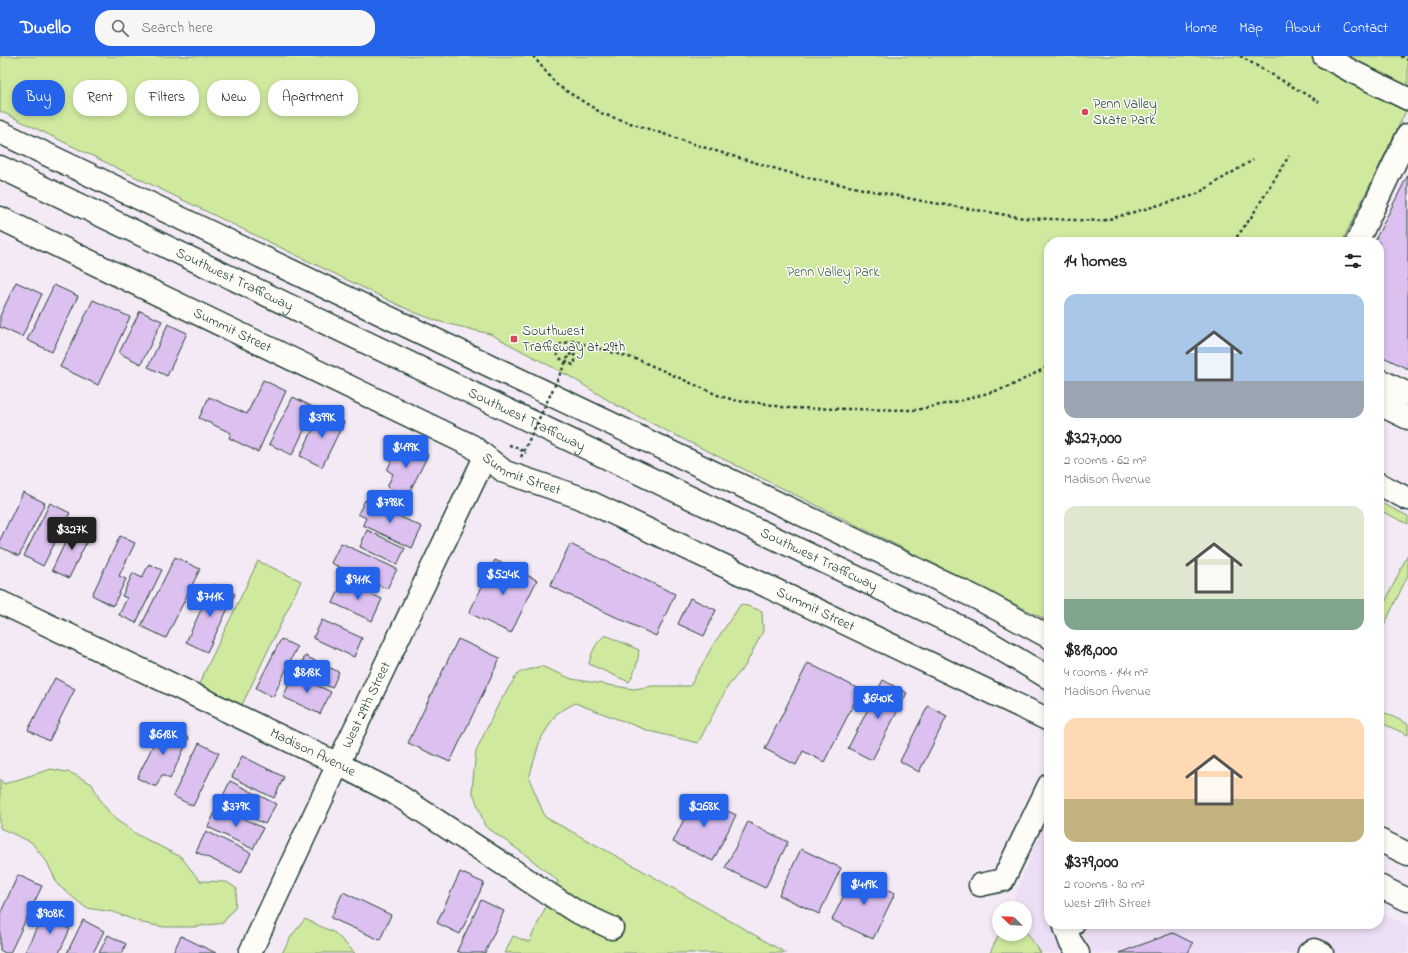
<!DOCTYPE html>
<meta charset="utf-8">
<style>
body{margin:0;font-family:"Indie Flower",sans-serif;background:#f6f6f6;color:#222;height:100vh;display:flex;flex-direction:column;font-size:15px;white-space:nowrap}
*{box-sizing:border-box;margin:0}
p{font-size:13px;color:#767676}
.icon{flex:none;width:22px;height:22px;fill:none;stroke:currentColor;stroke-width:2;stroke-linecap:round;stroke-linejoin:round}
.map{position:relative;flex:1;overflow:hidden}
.sheet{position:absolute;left:1044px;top:181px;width:340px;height:692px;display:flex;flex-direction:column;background:#fff;border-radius:16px;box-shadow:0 2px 6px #0003}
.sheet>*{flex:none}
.banner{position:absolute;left:12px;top:24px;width:380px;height:36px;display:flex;gap:8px}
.needle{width:26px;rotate:293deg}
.fabs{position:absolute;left:992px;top:845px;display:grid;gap:8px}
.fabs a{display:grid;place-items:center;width:40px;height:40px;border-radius:50%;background:#fff;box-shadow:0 2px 6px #0003;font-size:20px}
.price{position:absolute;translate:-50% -34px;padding:0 9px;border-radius:4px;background:#2563eb;color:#fff;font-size:13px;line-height:26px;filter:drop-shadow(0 1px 2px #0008)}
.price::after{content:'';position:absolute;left:50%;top:24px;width:12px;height:9px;margin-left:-6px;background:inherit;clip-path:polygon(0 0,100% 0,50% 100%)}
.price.selected{background:#222;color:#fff}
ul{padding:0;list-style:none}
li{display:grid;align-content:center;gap:8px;height:212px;padding:0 20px}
li span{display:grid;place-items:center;height:124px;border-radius:12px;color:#555}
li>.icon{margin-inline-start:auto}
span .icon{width:72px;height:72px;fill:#fffc;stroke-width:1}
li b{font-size:17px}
h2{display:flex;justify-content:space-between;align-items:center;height:48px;padding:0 20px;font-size:17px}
.tag{padding:0 14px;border-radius:16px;background:#fff;box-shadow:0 2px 6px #0003;font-size:14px;line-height:36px}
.tag.selected{background:#2563eb;color:#fff}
header{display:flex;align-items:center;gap:24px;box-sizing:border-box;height:56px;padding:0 20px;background:#2563eb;color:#fff}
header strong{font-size:19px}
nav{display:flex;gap:22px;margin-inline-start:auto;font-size:14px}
.search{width:280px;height:36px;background:#f6f6f6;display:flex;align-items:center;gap:10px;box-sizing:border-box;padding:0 14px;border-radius:16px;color:#767676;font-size:15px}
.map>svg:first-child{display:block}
.built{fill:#ecdef4}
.green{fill:#cfe99f;stroke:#77936a}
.building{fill:#dcc1f0;stroke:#1f3d34}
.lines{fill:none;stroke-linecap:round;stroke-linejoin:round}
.minor-casing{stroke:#1f3d34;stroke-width:25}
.major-casing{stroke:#1f3d34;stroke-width:25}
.path{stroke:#1f3d34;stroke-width:2.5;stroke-dasharray:3 3;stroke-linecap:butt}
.minor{stroke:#fdfcf7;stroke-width:22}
.major{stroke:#fdfcf7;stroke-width:22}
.path-bridge{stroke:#1f3d34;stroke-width:2.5;stroke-dasharray:3 3;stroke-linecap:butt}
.poi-dot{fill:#d1495b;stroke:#fdfcf7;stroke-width:1.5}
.labels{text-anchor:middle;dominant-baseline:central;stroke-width:3;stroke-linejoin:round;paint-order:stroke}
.poi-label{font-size:14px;fill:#1f3d34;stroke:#fdfcf7;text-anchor:start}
.park-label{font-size:14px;fill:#425f49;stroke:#fdfcf7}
.street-label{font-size:14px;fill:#1f3d34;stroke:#fdfcf7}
</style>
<header>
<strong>Dwello</strong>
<div class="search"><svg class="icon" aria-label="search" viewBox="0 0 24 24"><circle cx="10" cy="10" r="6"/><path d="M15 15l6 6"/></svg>Search here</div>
<nav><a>Home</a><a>Map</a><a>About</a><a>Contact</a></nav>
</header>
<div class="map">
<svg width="1408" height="897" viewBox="0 0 1408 897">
<rect width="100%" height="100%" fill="#f3eaf5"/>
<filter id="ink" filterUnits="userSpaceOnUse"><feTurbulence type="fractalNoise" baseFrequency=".025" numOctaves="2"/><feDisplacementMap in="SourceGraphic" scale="8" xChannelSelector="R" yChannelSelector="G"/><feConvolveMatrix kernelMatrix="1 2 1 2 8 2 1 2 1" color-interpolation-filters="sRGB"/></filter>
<g filter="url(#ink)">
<path class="built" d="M 1049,759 L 1049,868 L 1379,868 L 1379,856 L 1408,870 L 1408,897 L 1041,897 L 1025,874 L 1025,852 L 1011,852 L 1038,782 Z"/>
<path class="green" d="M 0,0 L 1408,0 L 1408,51 L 1342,186 L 1049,186 L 1049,565 L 655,369 L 616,349 L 569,320 L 490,278 L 437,265 L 411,255 L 0,55 Z
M 1379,446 L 1408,460 L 1408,468 L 1379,454 Z
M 1408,498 L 1408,519 L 1379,580 L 1379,559 Z
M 258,505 L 301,525 L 242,649 L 199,628 Z
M 741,548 L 762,555 L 763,575 L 745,610 L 728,630 L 698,687 L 649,675 L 575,647 L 556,658 L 540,684 L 529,722 L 545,761 L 638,812 L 786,897 L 505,897 L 513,880 L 529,886 L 558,825 L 527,800 L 485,770 L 472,734 L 476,695 L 499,647 L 518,617 L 541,610 L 572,623 L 633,633 L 653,630 L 690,630 L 713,589 Z
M 605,579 L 639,594 C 638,606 635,616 629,626 L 589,608 C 592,595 595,588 605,579 Z
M 1379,654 L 1408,668 L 1408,679 L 1379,666 Z
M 51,713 L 71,717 L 92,728 L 101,746 L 115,763 L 138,779 L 181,801 L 200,825 L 227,826 L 237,833 L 235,851 L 223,867 L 194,871 L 164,871 L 142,867 L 113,856 L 86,852 L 58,829 L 47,806 L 31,786 L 0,772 L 0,723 L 4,728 Z
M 305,863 L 335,877 L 355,897 L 282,897 L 292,879 Z
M 1025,874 L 1041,897 L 990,897 L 999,878 L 1025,878 Z"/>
<path class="building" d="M 1408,119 L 1408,313 L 1379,299 L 1379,186 L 1374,186 Z
M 16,226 L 42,238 L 22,281 L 0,271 L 0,260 Z
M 54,229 L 78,240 L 52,296 L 27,284 Z
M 93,244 L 130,261 L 98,329 L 60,311 Z
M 140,255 L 162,265 L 141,308 L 119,297 Z
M 168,268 L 187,277 L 167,320 L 148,311 Z
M 263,324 L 286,335 L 258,396 L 229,382 L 231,377 L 199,362 L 209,341 L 247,358 Z
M 293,341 L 315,352 L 292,399 L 269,388 Z
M 322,355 L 344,366 L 322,411 L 300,400 Z
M 401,386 L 428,399 L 407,441 L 387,431 L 393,418 L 387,414 Z
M 23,436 L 45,447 L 19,500 L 0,491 L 0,484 Z
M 365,444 L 422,471 L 412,492 L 363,469 L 366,462 L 358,458 Z
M 50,447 L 70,457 L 43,510 L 24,500 Z
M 74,468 L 91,477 L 69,522 L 52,514 Z
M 367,474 L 405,492 L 397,509 L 360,491 Z
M 120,480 L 135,487 L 119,520 L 126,523 L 113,550 L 92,539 Z
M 341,487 L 397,513 L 387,533 L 331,507 Z
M 570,488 L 675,538 L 656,580 L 550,530 Z
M 175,501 L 200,513 L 166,582 L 141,570 Z
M 495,504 L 537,524 L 511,577 L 469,557 Z
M 149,508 L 162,514 L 136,567 L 119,559 L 127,542 L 122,540 L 133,517 L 142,522 Z
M 343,525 L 382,543 L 372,565 L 333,547 Z
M 213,528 L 235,538 L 207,596 L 186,586 Z
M 690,542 L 716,554 L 704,580 L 678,568 Z
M 322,564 L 362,582 L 354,601 L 313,582 Z
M 281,583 L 297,591 L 273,641 L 256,632 Z
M 458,583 L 500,602 L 450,706 L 408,687 Z
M 305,600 L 339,616 L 332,632 L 298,616 Z
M 808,607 L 861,634 L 824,706 L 803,695 L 796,709 L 765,693 Z
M 294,618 L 331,636 L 320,658 L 283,641 Z
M 55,622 L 75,633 L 49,685 L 28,674 Z
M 883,624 L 907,637 L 872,704 L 848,692 Z
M 928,650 L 947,660 L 919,716 L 900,705 Z
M 163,669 L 189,682 L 170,723 L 162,719 L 156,731 L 137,722 Z
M 199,687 L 219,697 L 193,750 L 173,740 Z
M 242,700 L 284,721 L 274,742 L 232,721 Z
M 230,725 L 276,748 L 265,768 L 220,746 Z
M 695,740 L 736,759 L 713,805 L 673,786 Z
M 218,750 L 263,772 L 253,793 L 208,771 Z
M 748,766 L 788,786 L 765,832 L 725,812 Z
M 206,775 L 251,797 L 241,817 L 196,796 Z
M 801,793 L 841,812 L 819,858 L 779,839 Z
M 460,816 L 484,827 L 460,878 L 437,867 Z
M 854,818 L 895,837 L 873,883 L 832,864 Z
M 18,819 L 42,830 L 10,897 L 5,897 L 0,894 L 0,858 Z
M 343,836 L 391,859 L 380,884 L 331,862 Z
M 481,844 L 504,855 L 485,897 L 462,897 L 457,895 Z
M 58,853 L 70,859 L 65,871 L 70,873 L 59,897 L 25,896 L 40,865 L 50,869 Z
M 83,864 L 104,875 L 93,897 L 67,897 Z
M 1173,877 L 1193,887 L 1188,897 L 1119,897 Z
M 108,879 L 126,888 L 122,897 L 99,897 Z
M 181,880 L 216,897 L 173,897 Z"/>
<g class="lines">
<g class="minor-casing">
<g id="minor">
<path d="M 1324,0 L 1351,15 L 1408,43"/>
<path id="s1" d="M 0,162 L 472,390 L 505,416 L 579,441 L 1049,664"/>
<path d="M 1357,186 L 1408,79"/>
<path d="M 1379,324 L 1408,338"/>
<path d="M 1379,348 L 1408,362"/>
<path d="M 1379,428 L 1408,443"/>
<path id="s2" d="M 0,546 L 338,708 L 393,736 L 575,855 L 612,872"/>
<path d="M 980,829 L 1003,824 L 1049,729"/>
<path d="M 1073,868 L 1065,871 L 1070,885 L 1078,897"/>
<path id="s3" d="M 250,897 L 338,708 L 485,401"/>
<path d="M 1309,897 L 1314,894 L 1322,897"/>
</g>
</g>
<g class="major-casing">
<g id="major">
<path d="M 0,76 L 979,543 L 1049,581"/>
<path id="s4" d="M 0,111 L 977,579 L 1049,622"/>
<path d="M 1379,784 L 1408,798"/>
<path d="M 1379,830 L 1408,844"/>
</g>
</g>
<path class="path" d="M 533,0 L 557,29 L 603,58 L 709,93 L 804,121 L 922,145 L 1024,162 L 1102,165 L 1195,139 L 1253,104
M 1240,0 L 1319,46
M 1401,0 L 1408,4
M 1233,186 L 1250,163 L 1289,100
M 569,299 L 574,297 L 575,306 L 573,309 L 559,302 L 556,295 L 561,288 L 573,285 L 639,304 L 720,340 L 738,345 L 762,347 L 787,352 L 915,354 L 960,345 L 1009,331 L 1049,310
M 509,389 L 516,391 L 526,397"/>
<use href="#minor" class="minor"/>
<use href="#major" class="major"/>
<path class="path-bridge" d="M 521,401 L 569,299"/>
</g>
</g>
<g class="poi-dot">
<circle cx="1085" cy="56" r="4"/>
<rect x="510" y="279" width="8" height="8" rx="2"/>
</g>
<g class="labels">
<g class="poi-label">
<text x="1093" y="48">Penn Valley<tspan x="1093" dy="16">Skate Park</tspan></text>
<text x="522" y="275">Southwest<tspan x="522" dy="16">Trafficway at 29th</tspan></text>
</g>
<g class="park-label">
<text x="833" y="216">Penn Valley Park</text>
</g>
<g class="street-label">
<text stroke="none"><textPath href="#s4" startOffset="260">Southwest Trafficway</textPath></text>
<text stroke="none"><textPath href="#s1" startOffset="258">Summit Street</textPath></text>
<text stroke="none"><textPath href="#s4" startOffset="584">Southwest Trafficway</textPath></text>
<text stroke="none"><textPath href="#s1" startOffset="582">Summit Street</textPath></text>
<text stroke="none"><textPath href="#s4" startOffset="908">Southwest Trafficway</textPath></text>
<text stroke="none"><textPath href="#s1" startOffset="906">Summit Street</textPath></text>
<text stroke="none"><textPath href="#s3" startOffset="274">West 29th Street</textPath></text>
<text stroke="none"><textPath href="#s2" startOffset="347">Madison Avenue</textPath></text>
</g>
</g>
</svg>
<div class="fabs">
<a><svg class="needle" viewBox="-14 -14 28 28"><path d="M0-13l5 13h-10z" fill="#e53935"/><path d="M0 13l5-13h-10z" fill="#767676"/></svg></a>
</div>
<b class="price" style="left:322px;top:383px">$399K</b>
<b class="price" style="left:406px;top:413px">$499K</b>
<b class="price" style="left:390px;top:468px">$798K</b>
<b class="price selected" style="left:72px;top:495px">$327K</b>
<b class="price" style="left:503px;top:540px">$524K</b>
<b class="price" style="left:358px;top:545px">$911K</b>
<b class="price" style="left:210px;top:562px">$711K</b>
<b class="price" style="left:307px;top:638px">$818K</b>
<b class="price" style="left:878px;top:664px">$640K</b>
<b class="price" style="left:163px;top:700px">$618K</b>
<b class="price" style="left:236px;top:772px">$379K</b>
<b class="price" style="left:704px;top:772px">$268K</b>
<b class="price" style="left:864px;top:850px">$419K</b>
<b class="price" style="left:50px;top:879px">$908K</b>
<div class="banner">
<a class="tag selected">Buy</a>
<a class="tag">Rent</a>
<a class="tag">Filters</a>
<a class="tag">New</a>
<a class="tag">Apartment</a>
</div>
<section class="sheet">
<h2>14 homes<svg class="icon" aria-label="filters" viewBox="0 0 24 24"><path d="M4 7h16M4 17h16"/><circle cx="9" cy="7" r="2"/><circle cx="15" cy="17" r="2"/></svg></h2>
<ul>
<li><span style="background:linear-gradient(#a9c7e8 70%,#9aa5b1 0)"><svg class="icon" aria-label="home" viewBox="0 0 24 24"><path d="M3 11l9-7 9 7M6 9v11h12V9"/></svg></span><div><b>$327,000</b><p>2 rooms · 62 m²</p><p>Madison Avenue</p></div></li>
<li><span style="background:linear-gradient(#dfe7d0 75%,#7fa58c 0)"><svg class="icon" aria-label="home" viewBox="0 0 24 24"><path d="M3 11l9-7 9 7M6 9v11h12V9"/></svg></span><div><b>$818,000</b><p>4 rooms · 144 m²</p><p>Madison Avenue</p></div></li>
<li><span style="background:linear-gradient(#ffd9b3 65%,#c2b280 0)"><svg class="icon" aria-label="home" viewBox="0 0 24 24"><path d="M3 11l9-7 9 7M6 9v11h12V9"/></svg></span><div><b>$379,000</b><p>2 rooms · 80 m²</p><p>West 29th Street</p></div></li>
</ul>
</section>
</div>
